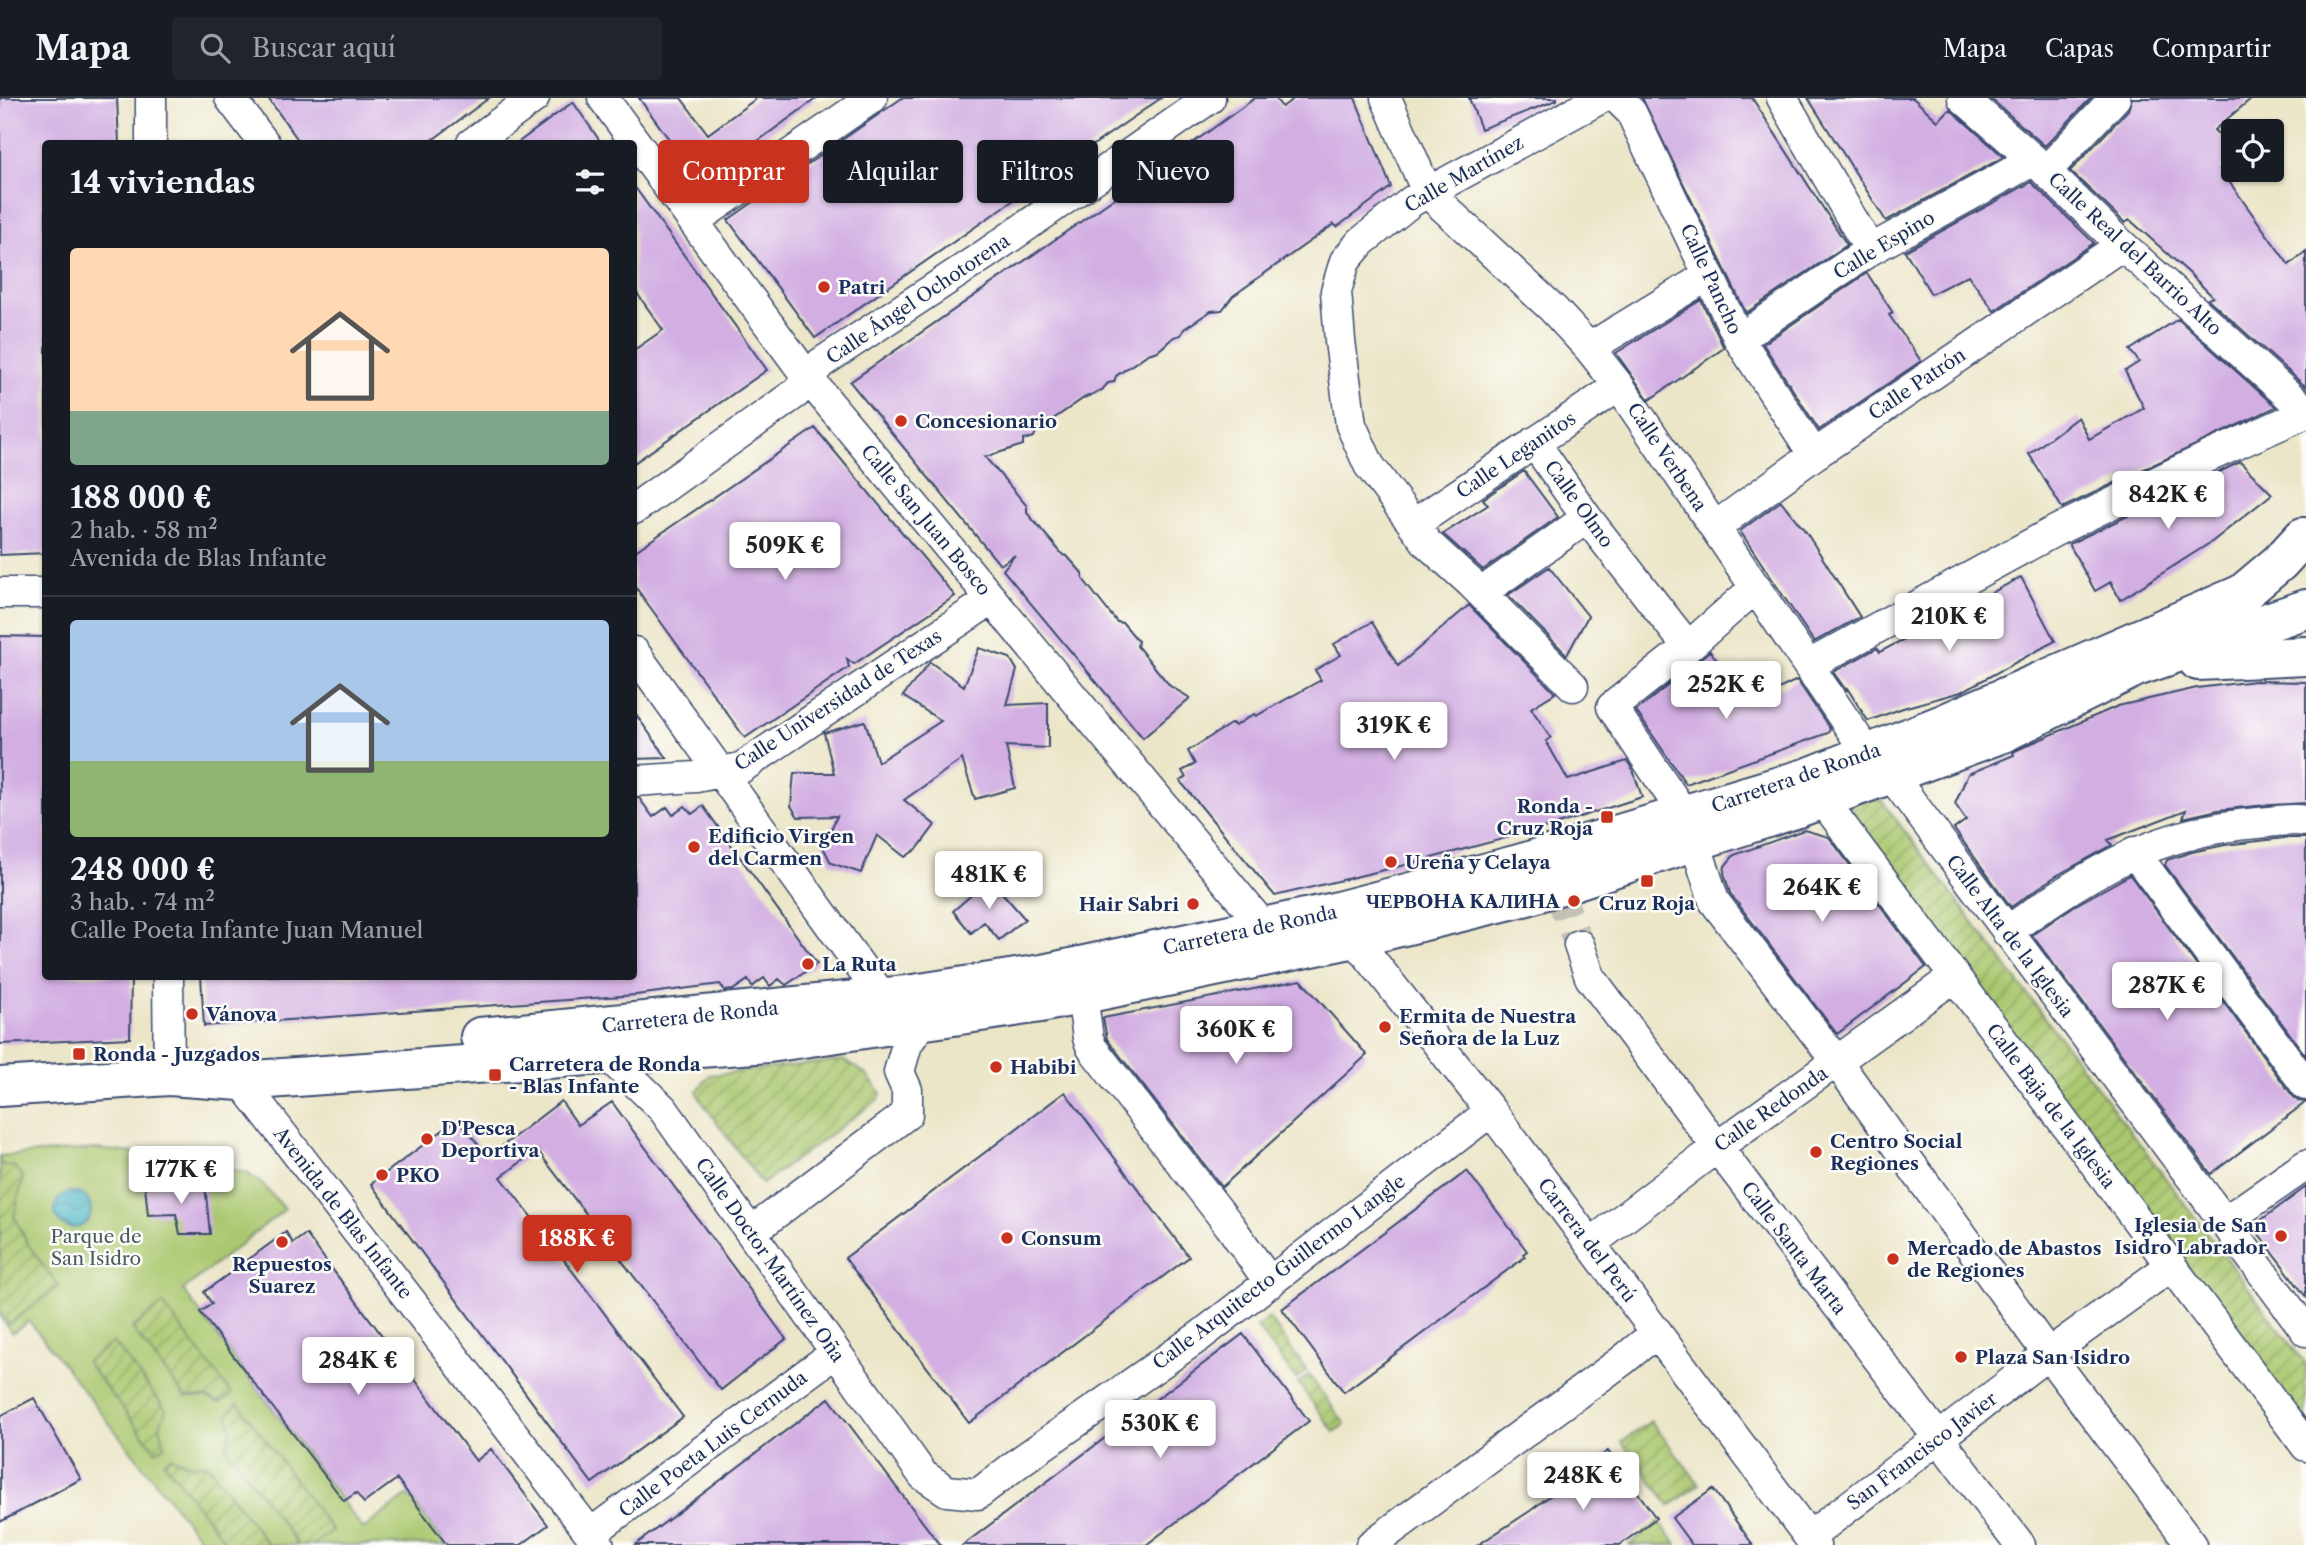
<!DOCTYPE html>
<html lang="es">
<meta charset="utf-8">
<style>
body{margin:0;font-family:"Libre Caslon Text",serif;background:#20242c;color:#f1f3f6;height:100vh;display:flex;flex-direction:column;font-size:26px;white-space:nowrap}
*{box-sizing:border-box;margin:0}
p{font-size:23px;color:#9ea1a6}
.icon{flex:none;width:38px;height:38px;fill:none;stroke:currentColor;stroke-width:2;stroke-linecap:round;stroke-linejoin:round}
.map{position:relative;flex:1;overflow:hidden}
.side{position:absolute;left:42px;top:42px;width:595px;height:840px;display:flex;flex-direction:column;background:#171b24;border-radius:7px;box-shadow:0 2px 5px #0004}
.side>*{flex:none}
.top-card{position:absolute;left:658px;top:42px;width:665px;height:63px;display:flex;gap:14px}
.fabs{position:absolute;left:2221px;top:21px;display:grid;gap:14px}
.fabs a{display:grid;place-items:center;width:63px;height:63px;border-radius:7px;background:#171b24;box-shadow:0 2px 5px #0004;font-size:35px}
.price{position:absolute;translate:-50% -60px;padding:0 16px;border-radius:7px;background:#fff;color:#222;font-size:23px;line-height:46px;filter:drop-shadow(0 2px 4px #0008)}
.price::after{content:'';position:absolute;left:50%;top:42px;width:21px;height:16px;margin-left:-10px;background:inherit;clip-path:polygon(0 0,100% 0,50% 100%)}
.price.active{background:#c8321e;color:#fff}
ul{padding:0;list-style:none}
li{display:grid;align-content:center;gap:14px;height:371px;padding:0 28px}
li+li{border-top:2px solid #363941}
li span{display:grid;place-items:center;height:217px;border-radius:7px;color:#555}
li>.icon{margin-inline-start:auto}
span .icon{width:126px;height:126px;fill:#fffc;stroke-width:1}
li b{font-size:30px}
h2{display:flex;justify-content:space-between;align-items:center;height:84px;padding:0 28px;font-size:30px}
.pill{padding:0 24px;border-radius:7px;background:#171b24;box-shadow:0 2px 5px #0004;font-size:24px;line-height:63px}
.pill.active{background:#c8321e;color:#fff}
header{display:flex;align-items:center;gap:42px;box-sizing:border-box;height:98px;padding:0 35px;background:#171b24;border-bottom:2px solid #363941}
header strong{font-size:33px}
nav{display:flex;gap:38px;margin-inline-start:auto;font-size:24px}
.search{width:490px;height:63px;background:#20242c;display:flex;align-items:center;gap:18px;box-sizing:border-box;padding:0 24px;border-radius:7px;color:#9ea1a6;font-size:26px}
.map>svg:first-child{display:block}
.park{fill:#abc86f;stroke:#637c66;stroke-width:2}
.garden{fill:url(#garden-furrows);stroke:#637c66;stroke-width:2}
.water{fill:url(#water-waves);stroke:#317091;stroke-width:2}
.building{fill:#d2aee3}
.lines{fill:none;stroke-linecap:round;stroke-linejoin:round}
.minor-tunnel{stroke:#c2c1b4;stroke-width:30;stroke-dasharray:30 15;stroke-linecap:butt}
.minor-casing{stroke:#3a4a6e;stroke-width:33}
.major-casing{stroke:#3a4a6e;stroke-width:42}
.minor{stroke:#fff;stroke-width:30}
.major{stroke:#fff;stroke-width:38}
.poi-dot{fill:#c8321e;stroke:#fdfcf7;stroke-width:2.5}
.labels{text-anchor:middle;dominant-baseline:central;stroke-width:5;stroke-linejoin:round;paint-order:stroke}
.street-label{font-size:19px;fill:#1b2f5e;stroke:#fdfcf7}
.poi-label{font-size:19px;font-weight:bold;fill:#1b2f5e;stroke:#fdfcf7;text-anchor:start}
.park-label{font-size:19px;fill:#465d63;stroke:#fdfcf7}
</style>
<header>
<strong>Mapa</strong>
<div class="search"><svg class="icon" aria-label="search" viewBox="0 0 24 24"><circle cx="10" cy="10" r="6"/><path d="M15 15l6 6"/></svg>Buscar aquí</div>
<nav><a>Mapa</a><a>Capas</a><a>Compartir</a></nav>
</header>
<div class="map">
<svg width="2306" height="1447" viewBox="0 0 2306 1447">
<defs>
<pattern id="garden-furrows" width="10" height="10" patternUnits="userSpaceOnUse" patternTransform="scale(1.75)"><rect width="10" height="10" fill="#abc86f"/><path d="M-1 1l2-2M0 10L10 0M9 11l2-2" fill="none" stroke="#8aa35e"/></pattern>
<pattern id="water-waves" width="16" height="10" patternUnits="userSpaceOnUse" patternTransform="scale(1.75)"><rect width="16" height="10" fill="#47b2c4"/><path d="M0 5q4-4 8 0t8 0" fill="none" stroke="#3a91a2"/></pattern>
</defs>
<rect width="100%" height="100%" fill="#fdfcf7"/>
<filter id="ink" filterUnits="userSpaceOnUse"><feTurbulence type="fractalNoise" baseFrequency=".0143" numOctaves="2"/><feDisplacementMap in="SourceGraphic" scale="14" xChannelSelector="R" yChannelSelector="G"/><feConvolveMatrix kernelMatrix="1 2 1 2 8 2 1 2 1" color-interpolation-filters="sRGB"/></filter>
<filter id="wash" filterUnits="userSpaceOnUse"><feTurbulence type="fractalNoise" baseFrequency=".00686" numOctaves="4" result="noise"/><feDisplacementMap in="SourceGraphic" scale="28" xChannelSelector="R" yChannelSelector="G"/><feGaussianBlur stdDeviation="1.57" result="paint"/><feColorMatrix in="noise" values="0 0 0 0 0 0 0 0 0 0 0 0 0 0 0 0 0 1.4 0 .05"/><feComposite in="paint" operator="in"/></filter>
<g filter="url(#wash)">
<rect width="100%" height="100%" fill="#ece6c9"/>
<path class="park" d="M 96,1051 L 163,1058 L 247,1075 L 261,1085 L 285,1111 L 183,1192 L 363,1431 L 408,1397 L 447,1447 L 205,1447 L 29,1223 L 12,1235 L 0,1219 L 0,1058 Z
M 1659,1424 L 1677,1447 L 1629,1447 Z"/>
<path class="garden" d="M 1870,701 L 1882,703 L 2306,1267 L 2306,1329 L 1847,713 L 1857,704 Z
M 843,962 L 865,975 L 881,995 L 879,1001 L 762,1086 L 700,1001 L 697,993 L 710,977 Z
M 0,1066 L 15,1069 L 23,1079 L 14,1118 L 29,1148 L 59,1188 L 9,1226 L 0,1215 Z
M 163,1206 L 232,1296 L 220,1305 L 206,1299 L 185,1299 L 132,1230 Z
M 1269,1220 L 1307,1273 L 1296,1281 L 1257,1229 Z
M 114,1244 L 166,1312 L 160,1328 L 165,1348 L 156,1353 L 86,1264 Z
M 1309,1277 L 1345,1326 L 1334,1334 L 1298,1285 Z
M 238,1305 L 332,1432 L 313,1447 L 298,1447 L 226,1349 L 231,1333 L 228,1315 Z
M 1651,1323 L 1699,1386 L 1670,1408 L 1622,1344 Z
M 171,1359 L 192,1367 L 207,1366 L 268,1447 L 228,1447 L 164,1364 Z"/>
<path class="water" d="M55 1112a18 18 0 1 1 36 0a18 18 0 1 1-36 0Z"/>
<g id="blocks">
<path class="building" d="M 0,0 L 117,0 L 119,46 L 46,46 L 46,455 L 0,457 Z
M 268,0 L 489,0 L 427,46 L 301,46 Z
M 639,0 L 681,0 L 708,36 L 757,0 L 817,0 L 729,64 L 735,73 L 707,93 Z
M 902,0 L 1161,0 L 815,240 L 728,122 Z
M 1255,0 L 1275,0 L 1282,9 L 1295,0 L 1355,0 L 1391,89 L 1337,129 L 1334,126 L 1233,198 L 1222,212 L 1211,213 L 1184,231 L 1181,237 L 1174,239 L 1158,253 L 1148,256 L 1116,278 L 1114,284 L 1108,285 L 1102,292 L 1084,300 L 1049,324 L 1046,331 L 1036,334 L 1034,339 L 1023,342 L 1023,347 L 985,359 L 1027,408 L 1027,415 L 1063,457 L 1067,458 L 1083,476 L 1083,481 L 1104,508 L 1117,524 L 1123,525 L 1138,543 L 1137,548 L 1170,588 L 1190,600 L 1143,640 L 1003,472 L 1015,457 L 1000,467 L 850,284 L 1158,70 Z
M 1469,0 L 1557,0 L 1557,2 L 1481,31 Z
M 1642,0 L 1752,0 L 1847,147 L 1746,215 Z
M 1808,0 L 1913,0 L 1938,23 L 1950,11 L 2004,59 L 1886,123 Z
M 1990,0 L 2091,0 L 2045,48 Z
M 2132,0 L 2252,0 L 2214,32 L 2233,51 L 2233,60 L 2220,71 L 2289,167 L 2306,153 L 2306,289 L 2208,201 L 2213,199 L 2189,175 L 2130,122 L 2125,125 L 2070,73 L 2128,12 Z
M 573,4 L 602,46 L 516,46 Z
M 2031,84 L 2094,145 L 1994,213 L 1968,177 L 1931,196 L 1905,153 Z
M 634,88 L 767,272 L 634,365 L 634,252 L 663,232 L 634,191 Z
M 1867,175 L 1893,215 L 1889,217 L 1921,263 L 1819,332 L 1763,246 Z
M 1701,202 L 1724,250 L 1649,302 L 1616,255 Z
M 2178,221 L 2276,309 L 2062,410 L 2029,356 L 2078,319 L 2089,341 L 2144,310 L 2125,273 L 2139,264 L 2130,252 Z
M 815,330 L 955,498 L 854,566 L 847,561 L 849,569 L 745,640 L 634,487 L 634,454 Z
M 2240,364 L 2272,396 L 2213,443 L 2120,502 L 2111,484 L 2095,493 L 2069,446 Z
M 1524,373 L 1558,419 L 1483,472 L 1443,436 L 1488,407 L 1483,401 Z
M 1781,403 L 1806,434 L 1860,519 L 1814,544 L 1740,433 Z
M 1549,469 L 1588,518 L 1567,557 L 1508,497 Z
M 2021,479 L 2055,543 L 1961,594 L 1903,610 L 1868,623 L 1847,590 L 1846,592 L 1833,574 L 1877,550 L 1880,554 Z
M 1469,507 L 1555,595 L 1531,610 L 1551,640 L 1546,643 L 1568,682 L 1627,663 L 1633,672 L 1642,699 L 1558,726 L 1405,767 L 1275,798 L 1180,683 L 1186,680 L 1182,673 L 1195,666 L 1188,653 L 1232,625 L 1235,628 L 1254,616 L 1256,618 L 1321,582 L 1315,572 L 1341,557 L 1334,546 L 1372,524 L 1398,568 Z
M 0,538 L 46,539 L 46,878 L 131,878 L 130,940 L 0,946 Z
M 979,550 L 1010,560 L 1017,572 L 1007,607 L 1048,605 L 1048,650 L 1006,648 L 1015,690 L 975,701 L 962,661 L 904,702 L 935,727 L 918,750 L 905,759 L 877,737 L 861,775 L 831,765 L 823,749 L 837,718 L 798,719 L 791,708 L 794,675 L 834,675 L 824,635 L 865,623 L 878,664 L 941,623 L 903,598 L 930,564 L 964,588 Z
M 1710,553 L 1752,607 L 1760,600 L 1797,582 L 1830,631 L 1828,635 L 1686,686 L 1636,613 Z
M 2255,583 L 2306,584 L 2306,705 L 2256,708 L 2218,712 L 2183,720 L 2186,712 L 2108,742 L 2112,747 L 2056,778 L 2011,809 L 1954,731 L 1966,722 L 1955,706 L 1968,676 L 2014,657 L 2013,654 L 2032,645 L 2118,608 L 2197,590 Z
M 634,614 L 667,660 L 634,661 Z
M 634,700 L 639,700 L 653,719 L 667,709 L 673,717 L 685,708 L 692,716 L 703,708 L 817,866 L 786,887 L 779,881 L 770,888 L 764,880 L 752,889 L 748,882 L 733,892 L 725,893 L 720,886 L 636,897 L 204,928 L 201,878 L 634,878 Z
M 1804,732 L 1829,739 L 1926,869 L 1837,936 L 1730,795 L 1724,775 L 1725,768 L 1734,757 Z
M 2284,740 L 2306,740 L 2306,958 L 2165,767 L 2167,762 L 2192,754 L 2225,747 Z
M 2130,777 L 2292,997 L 2298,1003 L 2306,1004 L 2211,1076 L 2032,837 L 2074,808 Z
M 990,781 L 1025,821 L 999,842 L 984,824 L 971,835 L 953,813 Z
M 1301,882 L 1367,957 L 1222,1089 L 1107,941 L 1103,920 Z
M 1065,994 L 1189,1159 L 969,1325 L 845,1160 Z
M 561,1003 L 578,1027 L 612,1004 L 786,1241 L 721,1292 L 537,1052 L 501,1079 L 683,1319 L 592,1385 L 371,1086 L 458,1021 L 488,1059 Z
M 1467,1073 L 1527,1153 L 1523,1156 L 1525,1159 L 1344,1294 L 1282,1211 Z
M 205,1086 L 210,1136 L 180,1136 L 176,1116 L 148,1117 L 145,1088 Z
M 2306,1089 L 2306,1199 L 2253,1128 Z
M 286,1134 L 293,1145 L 306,1136 L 476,1363 L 491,1351 L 548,1427 L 521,1447 L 447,1447 L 397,1381 L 364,1405 L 356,1395 L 344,1403 L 200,1214 L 212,1206 L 204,1194 Z
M 1243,1236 L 1309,1323 L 1146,1447 L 963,1447 Z
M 34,1300 L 81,1381 L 0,1424 L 0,1318 Z
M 829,1300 L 940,1447 L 635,1447 Z
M 1608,1353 L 1656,1420 L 1620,1447 L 1478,1447 L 1530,1413 Z
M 1713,1391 L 1753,1447 L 1692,1447 L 1672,1420 Z"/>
</g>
</g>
<g filter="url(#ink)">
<use href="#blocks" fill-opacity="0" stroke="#3a4a6e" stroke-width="2"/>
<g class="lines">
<path class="minor-tunnel" d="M 1557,789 L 1579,847"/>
<g class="minor-casing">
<path id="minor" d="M 151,0 L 151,46
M 230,0 L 265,46
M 603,0 L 808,280 L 1265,830
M 1386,0 L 1427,94 L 1553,211 L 1589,250 L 1619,288 L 1868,656
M 1617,0 L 1631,14 L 1739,241 L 1814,357
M 1782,0 L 1870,152
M 1963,0 L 2034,62 L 2122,147 L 2306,313
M 471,46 L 534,0
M 2046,73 L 2115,0
M 694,123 L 872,0
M 1739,241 L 1870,152 L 2034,62
M 1589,250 L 1709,177
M 1534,344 L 1587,420 L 1688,549
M 634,411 L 796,295 L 821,265 L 986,156 L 1210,0
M 1414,426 L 1619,288
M 1715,429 L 1814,357 L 2122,147
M 0,495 L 46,495
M 1481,495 L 1587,420
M 634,554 L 883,900
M 1809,567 L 2053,434 L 2210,358 L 2306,315
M 1573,588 L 1471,485 L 1427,445 L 1369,367 L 1351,327 L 1340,243 L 1336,193 L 1345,163 L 1361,144 L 1412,103 L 1601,0
M 1891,677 L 2306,1233
M 634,683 L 696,679 L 741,670 L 992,501
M 1822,701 L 2306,1348
M 1685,718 L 1612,609 L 1688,549 L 1756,489
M 1695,744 L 1714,803 L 1837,964 L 2048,1256 L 2192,1447
M 2134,754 L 2306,987
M 1343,826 L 1491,1013 L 1815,1447
M 2007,834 C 2085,776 2158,732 2258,725 C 2273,724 2291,720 2306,723
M 1579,847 L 1590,879 L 1717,1049 L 2020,1447
M 168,878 L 169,978
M 1082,897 L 1088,940 L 1092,950 L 1230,1128 L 1270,1185
M 606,956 L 663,1011 L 923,1377 L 947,1393 L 978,1396 L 1022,1362 L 1200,1238 L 1491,1013
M 241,983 L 599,1447
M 2224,1124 L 2306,1067
M 751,1134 L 907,1016 L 907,992 L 899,974 L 907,946 L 923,922
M 1590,1146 L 1717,1049 L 1954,879
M 590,1436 L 835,1255
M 1809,1439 L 2048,1256 L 2171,1168
M 1371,1447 L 1623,1262 L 1657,1234"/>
</g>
<g class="major-casing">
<path id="major" d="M 2198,563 L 2306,558
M 480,939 L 907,897 L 1042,876 L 1334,814 L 1519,766 L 1809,679 L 1943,626 L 2242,496 L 2280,464 L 2303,439
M 0,989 L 169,978 L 241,983 L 769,945 L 1041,905 L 1346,842 L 1527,798 L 1798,710 L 2003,635 L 2136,569 L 2306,511"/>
</g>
<use href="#minor" class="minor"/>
<use href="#major" class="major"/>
</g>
</g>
<g class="poi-dot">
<circle cx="824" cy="189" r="7"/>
<circle cx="901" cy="323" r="7"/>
<rect x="1600" y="712" width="14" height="14" rx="3.5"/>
<circle cx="694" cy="749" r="7"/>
<circle cx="1391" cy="764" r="7"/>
<rect x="1640" y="776" width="14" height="14" rx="3.5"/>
<circle cx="1574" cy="803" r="7"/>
<circle cx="1193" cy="806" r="7"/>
<circle cx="808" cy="866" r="7"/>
<circle cx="192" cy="916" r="7"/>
<circle cx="1385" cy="929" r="7"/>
<rect x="72" y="949" width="14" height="14" rx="3.5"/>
<circle cx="996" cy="969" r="7"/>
<rect x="488" y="970" width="14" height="14" rx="3.5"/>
<circle cx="427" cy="1041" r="7"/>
<circle cx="1816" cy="1054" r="7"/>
<circle cx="382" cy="1077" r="7"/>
<circle cx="2281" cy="1138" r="7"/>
<circle cx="1007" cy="1140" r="7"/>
<circle cx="282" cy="1144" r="7"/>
<circle cx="1893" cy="1161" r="7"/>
<circle cx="1961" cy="1259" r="7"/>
</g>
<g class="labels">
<g class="street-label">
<text transform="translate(1464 76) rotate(-30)">Calle Martínez</text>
<text transform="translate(1884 147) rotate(-31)">Calle Espino</text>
<text transform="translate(2135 156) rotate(43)">Calle Real del Barrio Alto</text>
<text transform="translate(1711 181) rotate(65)">Calle Pancho</text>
<text transform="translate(918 201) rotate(-34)">Calle Ángel Ochotorena</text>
<text transform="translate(1917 286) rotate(-34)">Calle Patrón</text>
<text transform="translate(1516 357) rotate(-34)">Calle Leganitos</text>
<text transform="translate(1667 359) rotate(56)">Calle Verbena</text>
<text transform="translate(1579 406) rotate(54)">Calle Olmo</text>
<text transform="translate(926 422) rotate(50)">Calle San Juan Bosco</text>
<text transform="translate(838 602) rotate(-33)">Calle Universidad de Texas</text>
<text transform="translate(1796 680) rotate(-19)">Carretera de Ronda</text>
<text transform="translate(1250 832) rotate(-12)">Carretera de Ronda</text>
<text transform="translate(2010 838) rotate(53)">Calle Alta de la Iglesia</text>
<text transform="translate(690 919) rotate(-6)">Carretera de Ronda</text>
<text transform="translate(2051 1008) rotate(53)">Calle Baja de la Iglesia</text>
<text transform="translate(1771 1011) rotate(-35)">Calle Redonda</text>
<text transform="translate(343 1115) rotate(52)">Avenida de Blas Infante</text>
<text transform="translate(1587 1142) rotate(53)">Carrera del Perú</text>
<text transform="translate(1794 1150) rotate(53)">Calle Santa Marta</text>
<text transform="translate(770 1162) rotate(55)">Calle Doctor Martínez Oña</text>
<text transform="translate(1279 1174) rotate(-37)">Calle Arquitecto Guillermo Langle</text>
<text transform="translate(713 1346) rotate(-37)">Calle Poeta Luis Cernuda</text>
<text transform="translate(1922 1353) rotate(-37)">San Francisco Javier</text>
</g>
<g class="poi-label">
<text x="838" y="189">Patri</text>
<text x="915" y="323">Concesionario</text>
<text x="1593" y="708" text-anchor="end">Ronda -<tspan x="1593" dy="22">Cruz Roja</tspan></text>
<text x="708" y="738">Edificio Virgen<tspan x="708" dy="22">del Carmen</tspan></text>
<text x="1405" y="764">Ureña y Celaya</text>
<text x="1560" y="803" text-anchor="end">ЧЕРВOHA KAЛИHA</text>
<text x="1647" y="805" text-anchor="middle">Cruz Roja</text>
<text x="1179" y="806" text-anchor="end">Hair Sabri</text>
<text x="822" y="866">La Ruta</text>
<text x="206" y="916">Vánova</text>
<text x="1399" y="918">Ermita de Nuestra<tspan x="1399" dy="22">Señora de la Luz</tspan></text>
<text x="93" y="956">Ronda - Juzgados</text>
<text x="509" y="966">Carretera de Ronda<tspan x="509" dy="22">- Blas Infante</tspan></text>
<text x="1010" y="969">Habibi</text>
<text x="441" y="1030">D'Pesca<tspan x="441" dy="22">Deportiva</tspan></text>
<text x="1830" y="1043">Centro Social<tspan x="1830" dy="22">Regiones</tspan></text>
<text x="396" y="1077">PKO</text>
<text x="2267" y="1127" text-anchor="end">Iglesia de San<tspan x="2267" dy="22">Isidro Labrador</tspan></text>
<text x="1021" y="1140">Consum</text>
<text x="1907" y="1150">Mercado de Abastos<tspan x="1907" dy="22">de Regiones</tspan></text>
<text x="282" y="1166" text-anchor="middle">Repuestos<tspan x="282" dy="22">Suarez</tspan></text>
<text x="1975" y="1259">Plaza San Isidro</text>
</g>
<g class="park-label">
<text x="96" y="1138">Parque de<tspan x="96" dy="22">San Isidro</tspan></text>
</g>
</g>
</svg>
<div class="fabs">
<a><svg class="icon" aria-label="locate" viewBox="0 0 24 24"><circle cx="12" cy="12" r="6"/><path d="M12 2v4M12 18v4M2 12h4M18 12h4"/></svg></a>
</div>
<b class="price" style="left:2168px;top:433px">842K €</b>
<b class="price" style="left:785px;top:484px">509K €</b>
<b class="price" style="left:1949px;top:555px">210K €</b>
<b class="price" style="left:1726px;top:623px">252K €</b>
<b class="price" style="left:1394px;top:664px">319K €</b>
<b class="price" style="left:989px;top:813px">481K €</b>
<b class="price" style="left:1822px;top:826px">264K €</b>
<b class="price" style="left:2167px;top:924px">287K €</b>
<b class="price" style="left:1236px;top:968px">360K €</b>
<b class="price" style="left:181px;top:1108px">177K €</b>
<b class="price active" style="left:577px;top:1177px">188K €</b>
<b class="price" style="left:358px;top:1299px">284K €</b>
<b class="price" style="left:1160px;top:1362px">530K €</b>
<b class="price" style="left:1583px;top:1414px">248K €</b>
<div class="top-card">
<a class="pill active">Comprar</a>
<a class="pill">Alquilar</a>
<a class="pill">Filtros</a>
<a class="pill">Nuevo</a>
</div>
<section class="side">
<h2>14 viviendas<svg class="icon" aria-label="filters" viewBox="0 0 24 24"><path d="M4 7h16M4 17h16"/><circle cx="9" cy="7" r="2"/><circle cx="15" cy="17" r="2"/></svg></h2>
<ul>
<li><span style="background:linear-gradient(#ffd9b3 75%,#7fa58c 0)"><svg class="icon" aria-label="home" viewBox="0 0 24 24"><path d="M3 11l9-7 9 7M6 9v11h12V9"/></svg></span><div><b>188 000 €</b><p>2 hab. · 58 m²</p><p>Avenida de Blas Infante</p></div></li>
<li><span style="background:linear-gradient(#a9c7e8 65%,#8fb573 0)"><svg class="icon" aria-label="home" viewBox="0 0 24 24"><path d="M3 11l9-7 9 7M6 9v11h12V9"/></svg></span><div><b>248 000 €</b><p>3 hab. · 74 m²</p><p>Calle Poeta Infante Juan Manuel</p></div></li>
</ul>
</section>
</div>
